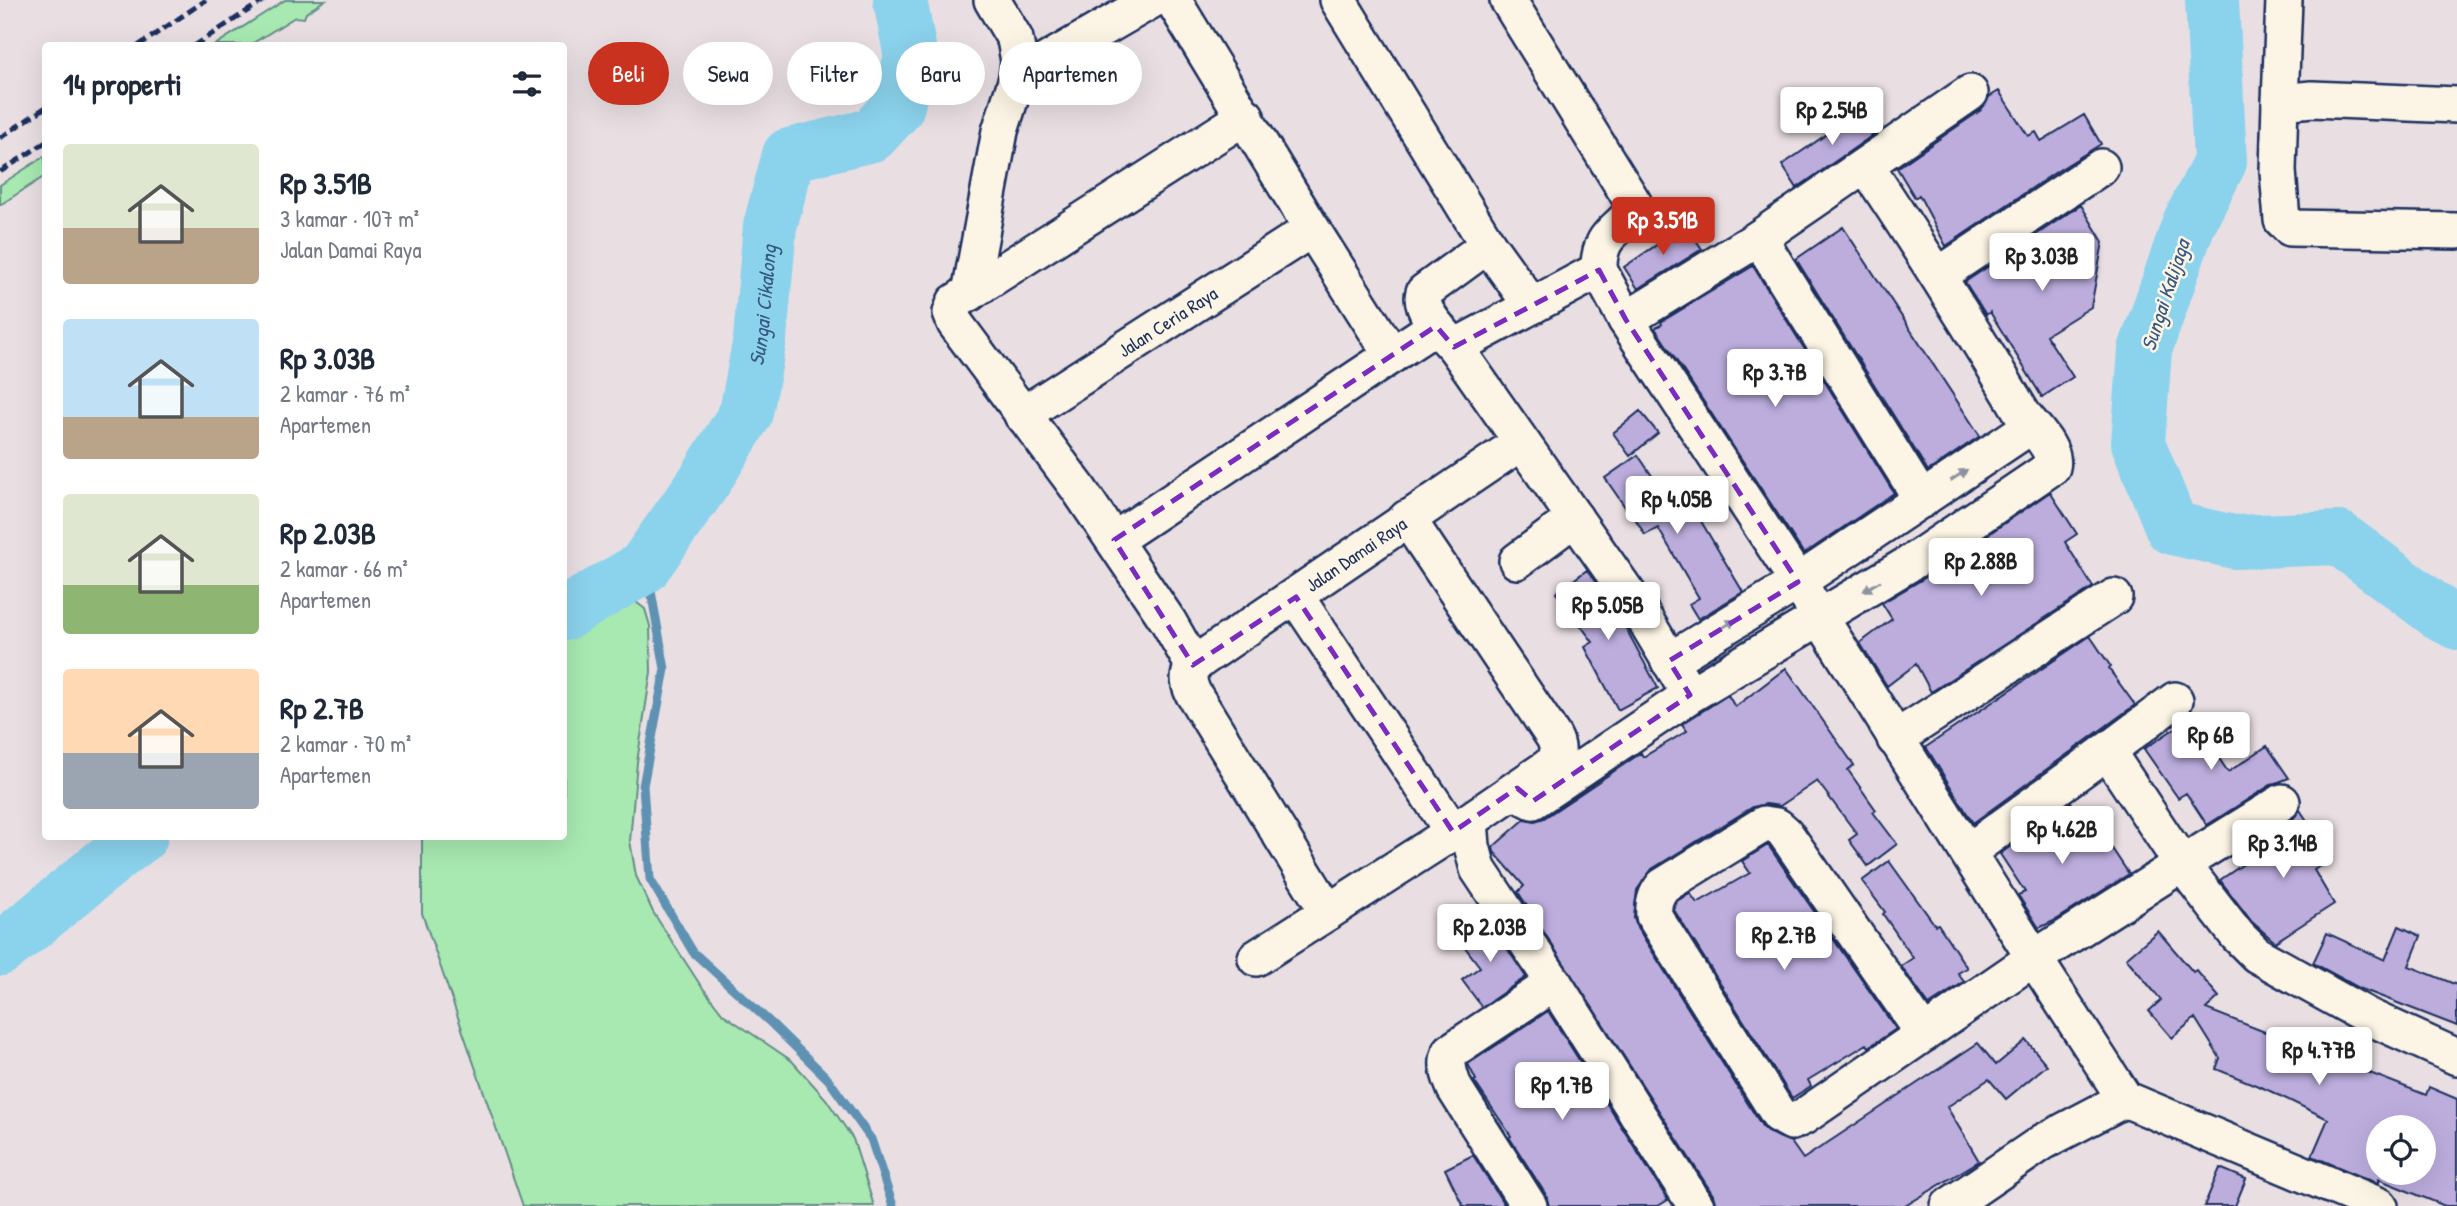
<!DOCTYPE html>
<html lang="id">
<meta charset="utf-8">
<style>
body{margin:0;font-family:"Patrick Hand",sans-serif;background:#f2f2f3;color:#1f2937;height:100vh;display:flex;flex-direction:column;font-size:26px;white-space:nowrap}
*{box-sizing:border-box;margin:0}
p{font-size:23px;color:#747a83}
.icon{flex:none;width:38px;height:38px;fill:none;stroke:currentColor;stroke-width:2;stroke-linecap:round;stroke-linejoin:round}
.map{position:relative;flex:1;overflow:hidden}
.drawer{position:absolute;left:42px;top:42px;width:525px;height:798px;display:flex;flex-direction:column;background:#fff;border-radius:7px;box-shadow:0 7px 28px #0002}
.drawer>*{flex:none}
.top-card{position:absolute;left:588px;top:42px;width:665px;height:63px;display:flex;gap:14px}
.buttons{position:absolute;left:2366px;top:1115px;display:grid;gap:14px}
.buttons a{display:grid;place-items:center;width:70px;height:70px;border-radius:50%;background:#fff;box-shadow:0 7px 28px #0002;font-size:35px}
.price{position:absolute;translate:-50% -60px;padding:0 16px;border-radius:7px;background:#fff;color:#222;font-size:23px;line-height:46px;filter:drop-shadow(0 2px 4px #0008)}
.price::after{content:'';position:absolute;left:50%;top:42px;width:21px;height:16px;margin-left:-10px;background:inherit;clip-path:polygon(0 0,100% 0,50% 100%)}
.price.on{background:#c8321e;color:#fff}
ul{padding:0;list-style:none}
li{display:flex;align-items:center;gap:21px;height:175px;padding:0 21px}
li span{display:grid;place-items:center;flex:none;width:196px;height:140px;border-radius:7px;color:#555}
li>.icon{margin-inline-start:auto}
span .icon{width:84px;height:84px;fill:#fffc;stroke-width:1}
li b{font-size:30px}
h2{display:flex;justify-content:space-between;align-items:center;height:84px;padding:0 21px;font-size:30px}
.pill{padding:0 24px;border-radius:32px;background:#fff;box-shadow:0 7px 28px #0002;font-size:24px;line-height:63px}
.pill.on{background:#c8321e;color:#fff}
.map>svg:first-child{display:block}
.green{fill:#a8e9b1;stroke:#628c88;stroke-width:2}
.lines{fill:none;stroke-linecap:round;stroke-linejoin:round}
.stream{stroke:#5e91b3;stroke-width:9}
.river{stroke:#8bd2ec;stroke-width:54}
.building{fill:#bcaddd;stroke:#1b2f5e;stroke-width:2;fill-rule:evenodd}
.street-casing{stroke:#1b2f5e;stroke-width:40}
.street{stroke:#fcf5e5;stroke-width:35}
.rail{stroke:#1b2f5e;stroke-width:5;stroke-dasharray:10 5;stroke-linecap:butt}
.oneway{fill:#8c92a2}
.marked{fill:none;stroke:#7b2cbf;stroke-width:5;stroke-dasharray:14 9;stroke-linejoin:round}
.labels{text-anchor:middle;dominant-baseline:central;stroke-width:5;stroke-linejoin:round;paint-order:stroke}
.street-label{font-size:19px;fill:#1b2f5e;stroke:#fcf5e5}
.water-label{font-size:21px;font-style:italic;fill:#375882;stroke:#fcf5e5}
</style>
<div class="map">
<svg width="2457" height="1206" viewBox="0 0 2457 1206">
<rect width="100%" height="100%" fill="#e9dfe3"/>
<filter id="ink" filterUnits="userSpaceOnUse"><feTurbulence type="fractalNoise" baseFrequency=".0143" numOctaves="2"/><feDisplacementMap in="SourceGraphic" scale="14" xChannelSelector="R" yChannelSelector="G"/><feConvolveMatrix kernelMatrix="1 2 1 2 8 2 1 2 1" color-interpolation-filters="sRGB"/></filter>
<g filter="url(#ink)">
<path class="green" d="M 285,0 L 325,0 L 306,13 L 304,18 L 295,17 L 250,45 L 215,45 Z
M 45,156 L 45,176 L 0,205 L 0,185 Z
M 627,595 L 645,609 L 650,626 L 651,672 L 637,762 L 630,841 L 636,876 L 653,912 L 699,983 L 723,1014 L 792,1061 L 826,1099 L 853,1139 L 874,1206 L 523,1206 L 422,913 L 422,837 L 564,836 L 564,627 Z"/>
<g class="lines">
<path class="stream" d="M 643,568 L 651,591 L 665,669 L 643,786 L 650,879 L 693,952 L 772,1024 L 828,1079 L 871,1139 L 893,1206"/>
<g class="river">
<path d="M 2212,0 L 2220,162 L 2189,223 L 2145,350 L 2138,443 L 2172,528 L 2234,542 L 2339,538 L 2438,612 L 2457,623"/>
<path id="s1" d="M 564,614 L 643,568 L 704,482 L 746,413 L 760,339 L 770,226 L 789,155 L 872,135 L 897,108 L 911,57 L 900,0"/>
<path d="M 0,949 C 48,913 92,872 141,836"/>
</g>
</g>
<path class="building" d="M 1999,91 L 2028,136 L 2036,132 L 2041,141 L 2084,115 L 2101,144 L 2059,170 L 1946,246 L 1919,195 L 1915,198 L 1897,168 L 1981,110 L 1989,97 Z
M 1868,106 L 1883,128 L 1797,188 L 1782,165 Z
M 2081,205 L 2103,242 L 2091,307 L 2046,335 L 2073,377 L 2042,397 L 1990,312 L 1986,315 L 1965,282 Z
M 1686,225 L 1702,249 L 1638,289 L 1624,267 Z
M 1843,227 L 1980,436 L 1928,471 L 1796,259 Z
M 1753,266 L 1894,493 L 1804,554 L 1655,328 L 1662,324 L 1661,322 Z
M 1640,411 L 1658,433 L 1630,456 L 1613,433 Z
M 1638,455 L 1681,519 L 1695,511 L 1743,592 L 1698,619 L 1689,604 L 1699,598 L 1658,528 L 1645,535 L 1627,505 L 1625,507 L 1605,478 Z
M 2050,492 L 2077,534 L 2065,542 L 2093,587 L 1931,692 L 1916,664 L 1887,686 L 1860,643 L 1892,619 L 1882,603 L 1923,579 Z
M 1587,570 L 1622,621 L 1658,688 L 1618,710 L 1585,647 L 1593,642 L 1556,593 Z
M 2090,636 L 2111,667 L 2109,669 L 2135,705 L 1973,823 L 1926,747 Z
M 1786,668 L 1854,765 L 1848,770 L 1876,810 L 1873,812 L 1897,844 L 1868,866 L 1849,840 L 1857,834 L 1817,781 L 1780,806 L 1766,804 L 1753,807 L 1652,869 L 1637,890 L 1634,918 L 1637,927 L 1762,1126 L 1769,1133 L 1791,1142 L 1803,1159 L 1978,1043 L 1996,1065 L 2026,1040 L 2047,1065 L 2006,1099 L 1989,1079 L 1947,1107 L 1979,1161 L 1905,1206 L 1716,1206 L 1713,1195 L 1518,892 L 1524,886 L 1494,852 L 1493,847 L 1525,819 L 1535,821 L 1544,818 L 1641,753 L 1643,757 L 1687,731 L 1682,724 L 1701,712 L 1728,695 L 1735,707 Z
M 2192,717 L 2228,772 L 2267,746 L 2289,778 L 2271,785 L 2207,825 L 2186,793 L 2178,798 L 2144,749 Z
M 2071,802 L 2077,811 L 2080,809 L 2105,847 L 2109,844 L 2129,874 L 2056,920 L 2039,928 L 2018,895 L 2025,892 L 2000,854 Z
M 2300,810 L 2332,858 L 2314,870 L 2334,904 L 2275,942 L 2252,922 L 2220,880 L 2267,848 L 2261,839 L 2293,819 Z
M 1768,845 L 1896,1029 L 1869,1047 L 1867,1044 L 1808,1080 L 1811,1086 L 1792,1098 L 1674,910 L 1677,901 L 1690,893 L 1697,903 L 1750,873 L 1742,861 Z
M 1889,861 L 1935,925 L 1938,924 L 1967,968 L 1958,973 L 1964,982 L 1929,1005 L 1901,966 L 1913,958 L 1883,914 L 1885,912 L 1862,881 Z
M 1486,917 L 1526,977 L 1482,1007 L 1462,980 L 1480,967 L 1458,938 Z
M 2399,926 L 2421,936 L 2409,966 L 2457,985 L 2457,1026 L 2359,988 L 2313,963 L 2327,933 L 2385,960 Z
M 2158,931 L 2193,972 L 2196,970 L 2219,997 L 2206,1009 L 2426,1095 L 2429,1087 L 2457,1099 L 2457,1206 L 2445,1206 L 2378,1179 L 2378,1183 L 2367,1179 L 2312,1156 L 2328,1119 L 2268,1090 L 2216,1069 L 2220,1058 L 2195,1018 L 2172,1038 L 2149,1011 L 2161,1000 L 2126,958 ZM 2378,1127 L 2424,1127 L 2424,1172 L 2378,1172 Z
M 1548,1011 L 1668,1200 L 1658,1206 L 1549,1206 L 1546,1195 L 1509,1137 L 1511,1136 L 1474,1081 L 1476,1080 L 1468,1064 Z
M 1473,1155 L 1505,1206 L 1463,1206 L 1445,1169 Z
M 2220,1168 L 2246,1179 L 2235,1206 L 2204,1206 Z"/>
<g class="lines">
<g class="street-casing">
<g id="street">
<path d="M 1173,0 L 1312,229 L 1392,355 L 1436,326"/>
<path d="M 1338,0 L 1488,245 L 1532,306"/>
<path d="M 1508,0 L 1634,204 C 1627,231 1598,227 1599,270"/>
<path d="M 1017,78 L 1152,0"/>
<path d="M 2280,102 L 2284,0"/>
<path d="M 2457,105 L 2312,99 L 2280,102 L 2278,171 L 2282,220 L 2290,228 L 2457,231"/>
<path d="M 1759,238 L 1922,500"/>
<path d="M 1488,245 L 1424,292 C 1418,310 1443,334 1455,347 L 1599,270 L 1626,320 L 1798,582 L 2034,958 L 2125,1099 L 2380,1206"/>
<path d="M 1939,275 L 2101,167"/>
<path d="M 970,293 L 1000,131 L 1017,78 L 1019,61 L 1015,39 L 992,0"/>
<path d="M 1626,320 L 1759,238 L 1970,93"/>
<path d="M 1455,347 L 1640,611 L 1681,680"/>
<path id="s2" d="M 1022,415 L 1312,229"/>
<path d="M 1114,540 L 1392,355"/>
<path d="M 1517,561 L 1575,518"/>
<path d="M 1296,597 L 1453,832"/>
<path d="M 1669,661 L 1798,582 L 2031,426"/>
<path d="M 1193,665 L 1168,621 L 1078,488 L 955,323 L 951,313 L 955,302 L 1246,116"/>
<path d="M 1895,739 L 2114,597"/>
<path d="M 2107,751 L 2175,700"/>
<path d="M 1517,788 L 1525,797 L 1533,801 L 1690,695 L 1912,562 L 2052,467 C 2057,449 2032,427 2022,413 C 1972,329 1920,247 1866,166"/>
<path d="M 1470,821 L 1472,846 L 1478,869 L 1554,983 L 1696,1206"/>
<path d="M 1968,852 L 2107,751 L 2182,864 L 2282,802"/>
<path id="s3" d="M 1328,912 L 1193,693 C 1180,666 1202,660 1222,645 L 1520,443"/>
<path d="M 1256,958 L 1453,832 L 1548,767 C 1558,758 1560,748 1553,736 L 1407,518"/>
<path d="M 1924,1034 L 1785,833 L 1777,826 L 1764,824 L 1663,886 C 1655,895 1653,904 1654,916 L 1779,1115 L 1792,1122 L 1803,1117 L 2034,958 L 2182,864 L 2237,935 L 2257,955 L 2369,1017 L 2457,1057"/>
<path d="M 1529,1206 L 1455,1089 C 1450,1077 1444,1063 1451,1051 L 1554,983"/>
<path d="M 1949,1206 L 2043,1142 L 2125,1099"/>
</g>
</g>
<use href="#street" class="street"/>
<path class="rail" d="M 138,46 L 206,0
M 194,46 L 264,0
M 0,138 L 46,107
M 0,172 L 46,142"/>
</g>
<defs><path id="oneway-solid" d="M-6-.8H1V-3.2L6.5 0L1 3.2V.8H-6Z" transform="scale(1.75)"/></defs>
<g class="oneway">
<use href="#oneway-solid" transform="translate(1959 475) rotate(-34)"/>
<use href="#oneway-solid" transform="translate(1872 586) rotate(149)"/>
<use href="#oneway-solid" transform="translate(1727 625) rotate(-32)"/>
</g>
</g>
<path class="marked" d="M 1599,270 L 1626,320 L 1798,582 L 1669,661 L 1690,695 L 1533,801 L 1517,788 L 1453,832 L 1296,597 L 1193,665 L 1114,540 L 1436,326 L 1454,347 Z"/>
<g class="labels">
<g class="street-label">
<text stroke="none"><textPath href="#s2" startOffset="173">Jalan Ceria Raya</textPath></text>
<text stroke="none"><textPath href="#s3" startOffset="483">Jalan Damai Raya</textPath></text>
</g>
<g class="water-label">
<text transform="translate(2165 295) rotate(-72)">Sungai Kalijaga</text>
<text stroke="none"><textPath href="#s1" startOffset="387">Sungai Cikalong</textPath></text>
</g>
</g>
</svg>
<div class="buttons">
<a><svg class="icon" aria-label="locate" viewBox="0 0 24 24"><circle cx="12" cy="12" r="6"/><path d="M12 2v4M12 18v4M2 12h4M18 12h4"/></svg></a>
</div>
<b class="price" style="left:1832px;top:147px">Rp 2.54B</b>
<b class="price on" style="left:1663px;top:257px">Rp 3.51B</b>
<b class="price" style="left:2042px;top:293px">Rp 3.03B</b>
<b class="price" style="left:1775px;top:409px">Rp 3.7B</b>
<b class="price" style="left:1677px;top:536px">Rp 4.05B</b>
<b class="price" style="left:1981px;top:598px">Rp 2.88B</b>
<b class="price" style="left:1608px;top:642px">Rp 5.05B</b>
<b class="price" style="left:2211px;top:772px">Rp 6B</b>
<b class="price" style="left:2062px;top:866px">Rp 4.62B</b>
<b class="price" style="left:2283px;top:880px">Rp 3.14B</b>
<b class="price" style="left:1490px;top:964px">Rp 2.03B</b>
<b class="price" style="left:1784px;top:972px">Rp 2.7B</b>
<b class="price" style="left:2319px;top:1087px">Rp 4.77B</b>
<b class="price" style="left:1562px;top:1122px">Rp 1.7B</b>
<div class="top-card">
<a class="pill on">Beli</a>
<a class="pill">Sewa</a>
<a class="pill">Filter</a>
<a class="pill">Baru</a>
<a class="pill">Apartemen</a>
</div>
<section class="drawer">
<h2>14 properti<svg class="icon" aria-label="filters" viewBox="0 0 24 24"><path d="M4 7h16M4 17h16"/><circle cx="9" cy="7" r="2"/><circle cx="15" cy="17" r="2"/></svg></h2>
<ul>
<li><span style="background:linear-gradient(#dfe7d0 60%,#b9a48a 0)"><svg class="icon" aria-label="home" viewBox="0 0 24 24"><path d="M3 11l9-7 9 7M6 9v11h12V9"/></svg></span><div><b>Rp 3.51B</b><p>3 kamar · 107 m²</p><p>Jalan Damai Raya</p></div></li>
<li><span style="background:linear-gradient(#bfe0f5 70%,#b9a48a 0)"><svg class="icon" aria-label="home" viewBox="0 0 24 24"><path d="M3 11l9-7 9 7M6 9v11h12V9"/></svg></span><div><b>Rp 3.03B</b><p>2 kamar · 76 m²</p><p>Apartemen</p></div></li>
<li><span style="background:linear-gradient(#dfe7d0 65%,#8fb573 0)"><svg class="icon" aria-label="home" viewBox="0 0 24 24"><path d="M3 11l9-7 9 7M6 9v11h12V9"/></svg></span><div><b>Rp 2.03B</b><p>2 kamar · 66 m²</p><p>Apartemen</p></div></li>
<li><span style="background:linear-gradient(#ffd9b3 60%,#9aa5b1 0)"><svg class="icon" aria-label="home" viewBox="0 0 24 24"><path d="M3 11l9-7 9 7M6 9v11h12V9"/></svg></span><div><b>Rp 2.7B</b><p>2 kamar · 70 m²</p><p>Apartemen</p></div></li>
</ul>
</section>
</div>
